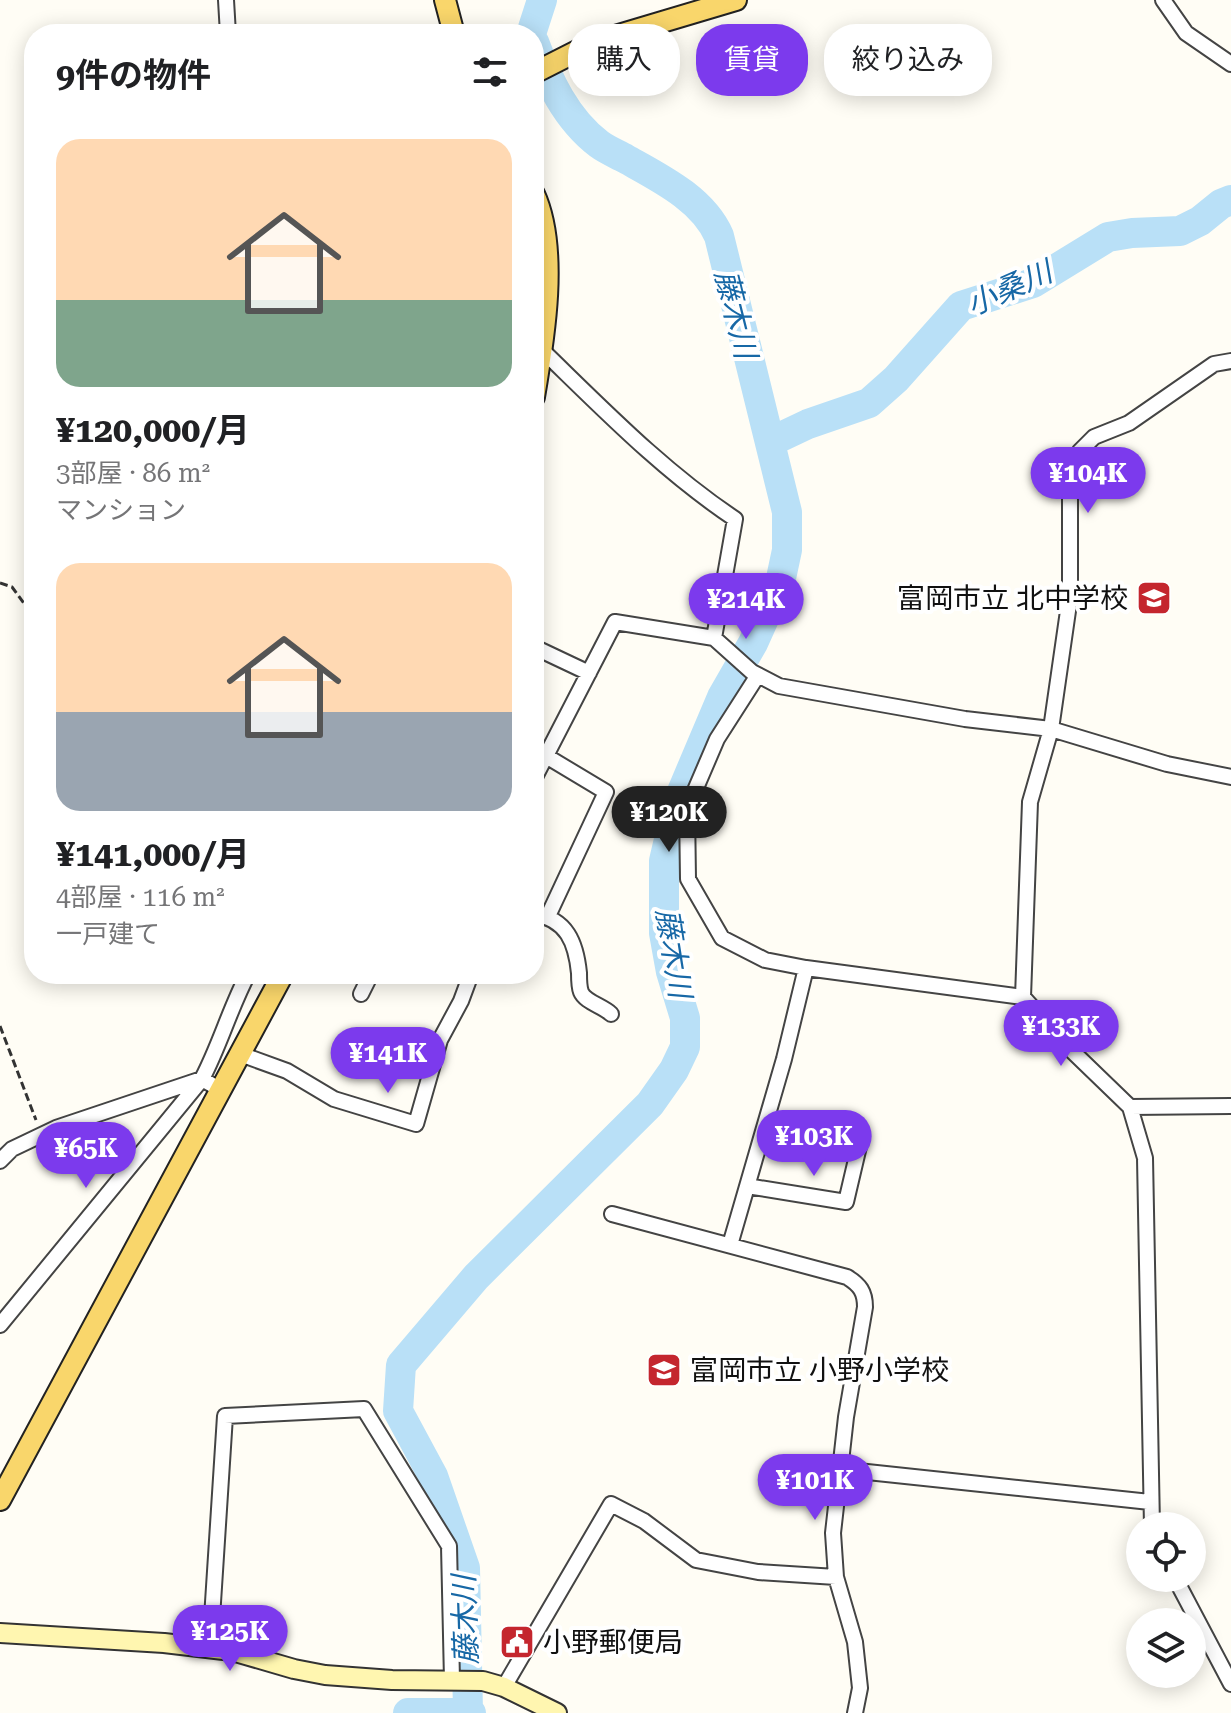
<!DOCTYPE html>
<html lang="ja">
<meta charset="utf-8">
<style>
body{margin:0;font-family:"Roboto Serif","Noto Sans JP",serif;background:#f2f2f2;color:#202124;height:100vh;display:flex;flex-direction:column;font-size:30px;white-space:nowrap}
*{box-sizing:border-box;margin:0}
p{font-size:26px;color:#757577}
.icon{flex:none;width:44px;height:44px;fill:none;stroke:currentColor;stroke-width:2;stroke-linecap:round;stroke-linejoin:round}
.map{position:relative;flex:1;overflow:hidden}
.sheet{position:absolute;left:24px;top:24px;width:520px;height:960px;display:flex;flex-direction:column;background:#fff;border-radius:32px;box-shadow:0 4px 20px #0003}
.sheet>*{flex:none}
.top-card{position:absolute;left:568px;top:24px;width:542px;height:72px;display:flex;gap:16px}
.tools{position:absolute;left:1126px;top:1512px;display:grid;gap:16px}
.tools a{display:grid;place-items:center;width:80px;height:80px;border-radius:50%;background:#fff;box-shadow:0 4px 20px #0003;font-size:40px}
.price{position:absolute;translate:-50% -68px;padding:0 18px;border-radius:28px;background:#7c3aed;color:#fff;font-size:26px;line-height:52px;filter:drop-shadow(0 2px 4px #0008)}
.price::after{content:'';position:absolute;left:50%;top:48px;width:24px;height:18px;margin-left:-12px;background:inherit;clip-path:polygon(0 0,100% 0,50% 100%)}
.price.selected{background:#222;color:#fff}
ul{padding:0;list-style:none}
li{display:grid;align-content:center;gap:16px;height:424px;padding:0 32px}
li span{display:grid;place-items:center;height:248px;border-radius:24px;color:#555}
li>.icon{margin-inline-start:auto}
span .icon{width:144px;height:144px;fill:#fffc;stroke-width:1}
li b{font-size:34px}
h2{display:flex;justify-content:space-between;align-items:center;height:96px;padding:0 32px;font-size:34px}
.tag{padding:0 28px;border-radius:32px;background:#fff;box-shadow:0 4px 20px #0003;font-size:28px;line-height:72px}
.tag.selected{background:#7c3aed;color:#fff}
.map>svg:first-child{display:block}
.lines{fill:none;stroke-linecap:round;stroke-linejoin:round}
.river{stroke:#b9e0f7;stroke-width:30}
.street-casing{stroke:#444;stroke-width:18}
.secondary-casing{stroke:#333;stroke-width:22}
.primary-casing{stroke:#222;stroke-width:24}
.path{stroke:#333;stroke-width:3;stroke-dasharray:8 4;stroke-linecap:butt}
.street{stroke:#fff;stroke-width:14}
.secondary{stroke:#fff6b0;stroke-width:18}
.primary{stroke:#f9d66b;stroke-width:20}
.labels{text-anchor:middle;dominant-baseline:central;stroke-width:8;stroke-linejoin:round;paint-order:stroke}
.poi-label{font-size:28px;fill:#111;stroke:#fff;text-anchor:start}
.water-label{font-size:30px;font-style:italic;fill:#1768a6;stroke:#fff}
</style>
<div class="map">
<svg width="1231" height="1713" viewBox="0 0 1231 1713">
<rect width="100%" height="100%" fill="#fffdf5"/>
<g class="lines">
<path class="river" d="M 531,34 L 542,0
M 770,442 L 808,424 L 869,403 L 896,379 L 961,306 L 1033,283 L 1108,237 L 1132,233 L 1180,231 L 1200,221 L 1221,204 L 1231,200
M 468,1712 L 465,1568 L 433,1476 L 398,1411 L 401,1365 L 476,1277 L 650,1104 L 674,1070 L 685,1047 L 685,1018 L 671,972 L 664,933 L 664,861 L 678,801 L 722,697 L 753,643 L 780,583 L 787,550 L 787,512 L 719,236 C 703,199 660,178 626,159 C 617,154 607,150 599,144 C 566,119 548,80 534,42
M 408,1713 L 471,1713"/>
<g class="street-casing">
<path id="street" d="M 226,0 L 228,34
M 1163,0 L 1186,33 L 1231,64
M 542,350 C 604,410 663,471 735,519 L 714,638
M 534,647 L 589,673
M 758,675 L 717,739 L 687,809 L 688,879 L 722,938 L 765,960 L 806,968
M 546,756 L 606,792 L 548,916
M 534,779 L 615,622 L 714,638 L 752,672 L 779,686 L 965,719 L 1051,729 L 1167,764 L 1231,777
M 534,914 C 567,919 576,943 579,973 C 579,978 579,987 581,992 C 585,1002 603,1006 611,1014
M 361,994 L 371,974
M 1023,997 L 1030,802 L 1051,729 L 1070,597 L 1070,471 L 1080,451 L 1094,437 L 1129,423 L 1214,364 L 1231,361
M 240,1054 L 287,1071 L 334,1099 L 416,1124 L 440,1040 L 461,1001 L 471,974
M 1130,1107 L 1231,1106
M 0,1161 L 12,1149 L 56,1128 L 202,1079 L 221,1090
M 747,1186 L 846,1202 L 861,1138
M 612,1214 L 847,1277 C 860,1285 865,1292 865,1307 L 846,1417 L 833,1533 L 836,1577 L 855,1642 L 860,1688 L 855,1713
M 730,1245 L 784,1059 L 806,968 L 1023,997 L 1071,1050 L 1130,1107 L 1145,1158 L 1152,1526
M 0,1325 L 202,1079 C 220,1045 230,1008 248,974
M 839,1469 L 1150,1502
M 1175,1578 L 1231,1684
M 210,1649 L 225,1416 L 364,1409 L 449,1546 L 452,1680
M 504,1687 L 611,1504 L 644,1521 L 696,1560 L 758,1572 L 836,1577"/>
</g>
<g class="secondary-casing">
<path id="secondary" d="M 0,1633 L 164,1643 L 232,1651 L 294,1669 L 325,1675 L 392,1680 L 483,1681 L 504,1687 L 557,1713"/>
</g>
<g class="primary-casing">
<path id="primary" d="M 445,0 L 454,34
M 534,73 L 595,42 L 736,0
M 534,194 C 559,248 544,339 534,397
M 0,1500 L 283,974"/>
</g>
<path class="path" d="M 0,583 L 12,587 L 34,617
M 0,1026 L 36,1120"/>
<use href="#street" class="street"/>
<use href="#secondary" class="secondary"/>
<use href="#primary" class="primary"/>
</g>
<defs>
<g id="school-square" transform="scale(1.8)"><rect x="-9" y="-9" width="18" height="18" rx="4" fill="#c4262e" stroke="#fff"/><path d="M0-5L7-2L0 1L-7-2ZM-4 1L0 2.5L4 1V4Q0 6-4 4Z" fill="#fff"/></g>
<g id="civic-square" transform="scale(1.8)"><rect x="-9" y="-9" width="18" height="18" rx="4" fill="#c4262e" stroke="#fff"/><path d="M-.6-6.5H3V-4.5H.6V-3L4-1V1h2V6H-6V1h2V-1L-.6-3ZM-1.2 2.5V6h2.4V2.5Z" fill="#fff"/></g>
</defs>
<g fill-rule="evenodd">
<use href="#school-square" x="1154" y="598"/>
<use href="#school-square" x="664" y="1370"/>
<use href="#civic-square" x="517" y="1642"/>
</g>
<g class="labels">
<g class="poi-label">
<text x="1128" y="598" text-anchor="end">富岡市立 北中学校</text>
<text x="690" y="1370">富岡市立 小野小学校</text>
<text x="543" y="1642">小野郵便局</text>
</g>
<g class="water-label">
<text transform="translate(1009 288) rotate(-24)">小桑川</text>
<text transform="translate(736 314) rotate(76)">藤木川</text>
<text transform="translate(674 953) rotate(81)">藤木川</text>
<text transform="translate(465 1620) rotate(-92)">藤木川</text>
</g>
</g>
</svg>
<div class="tools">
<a><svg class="icon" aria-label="locate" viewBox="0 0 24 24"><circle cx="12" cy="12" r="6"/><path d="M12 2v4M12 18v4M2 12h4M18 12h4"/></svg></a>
<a><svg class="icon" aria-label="layers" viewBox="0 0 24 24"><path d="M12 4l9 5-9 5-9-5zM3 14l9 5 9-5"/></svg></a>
</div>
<b class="price" style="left:1088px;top:515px">¥104K</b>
<b class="price" style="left:746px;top:641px">¥214K</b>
<b class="price selected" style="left:669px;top:854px">¥120K</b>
<b class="price" style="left:1061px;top:1068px">¥133K</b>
<b class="price" style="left:388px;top:1095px">¥141K</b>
<b class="price" style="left:814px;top:1178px">¥103K</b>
<b class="price" style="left:86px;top:1190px">¥65K</b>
<b class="price" style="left:815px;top:1522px">¥101K</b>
<b class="price" style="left:230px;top:1673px">¥125K</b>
<div class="top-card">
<a class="tag">購入</a>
<a class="tag selected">賃貸</a>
<a class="tag">絞り込み</a>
</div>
<section class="sheet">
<h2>9件の物件<svg class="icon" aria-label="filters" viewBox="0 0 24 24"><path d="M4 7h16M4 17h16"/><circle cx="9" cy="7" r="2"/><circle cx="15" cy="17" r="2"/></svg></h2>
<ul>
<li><span style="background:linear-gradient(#ffd9b3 65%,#7fa58c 0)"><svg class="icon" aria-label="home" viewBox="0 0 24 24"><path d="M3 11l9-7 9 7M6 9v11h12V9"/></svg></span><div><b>¥120,000/月</b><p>3部屋 · 86 m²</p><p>マンション</p></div></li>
<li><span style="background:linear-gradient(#ffd9b3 60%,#9aa5b1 0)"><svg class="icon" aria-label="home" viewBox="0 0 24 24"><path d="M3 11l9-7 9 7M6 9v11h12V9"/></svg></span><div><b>¥141,000/月</b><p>4部屋 · 116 m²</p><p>一戸建て</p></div></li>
</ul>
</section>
</div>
